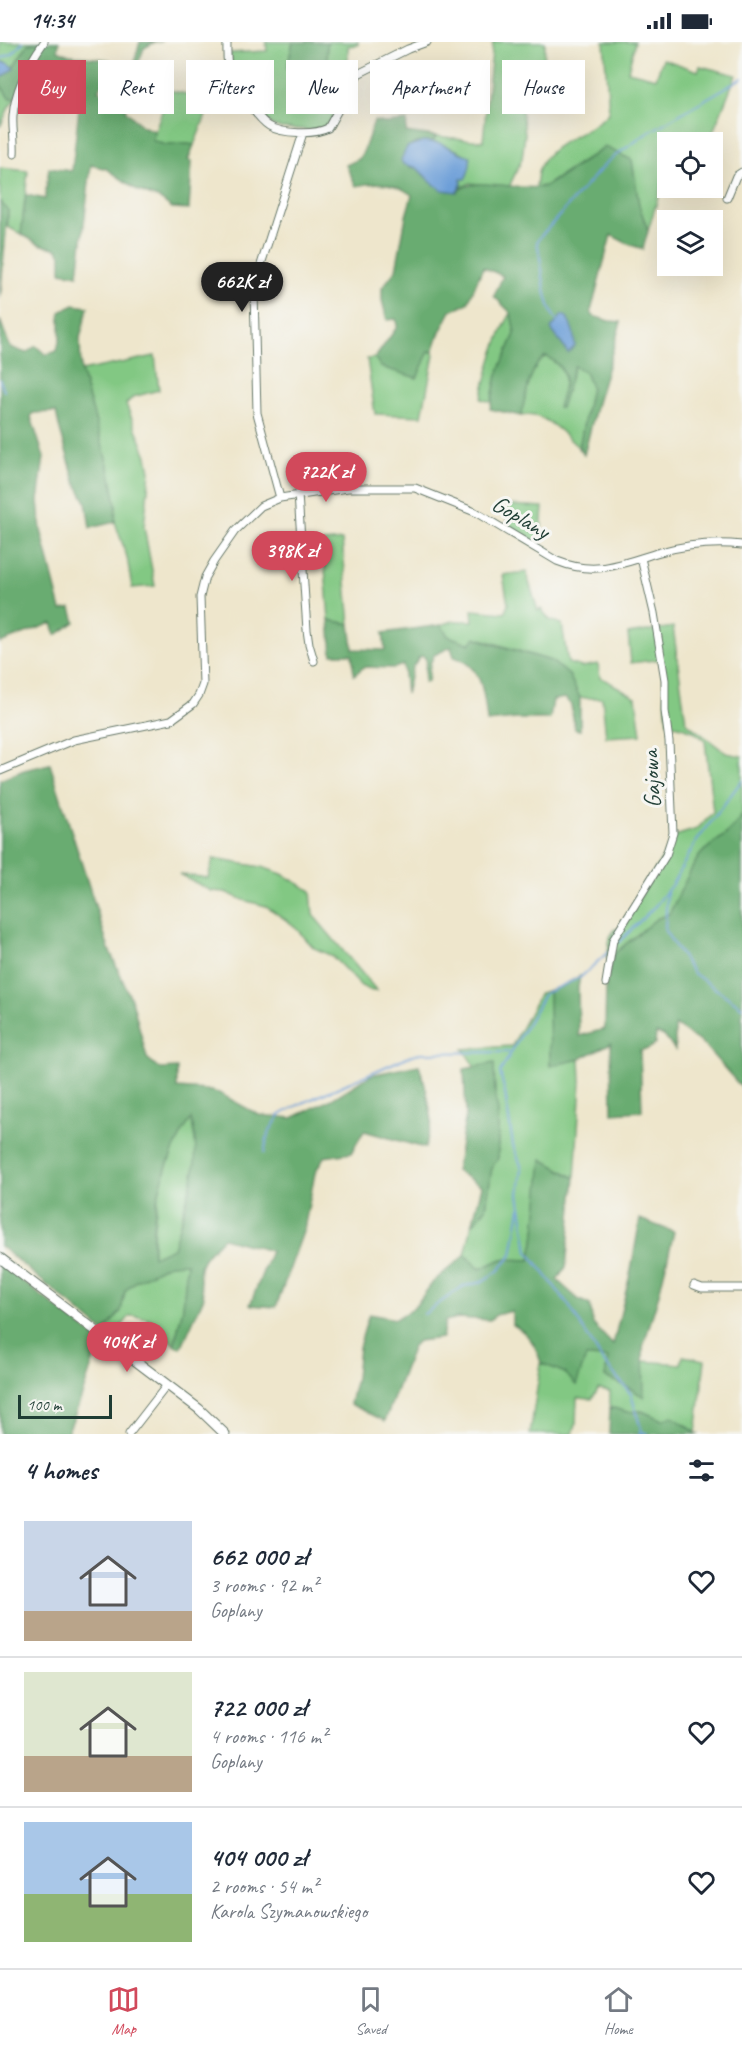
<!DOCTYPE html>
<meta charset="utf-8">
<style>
body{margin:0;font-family:Caveat,sans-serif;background:#f2f2f3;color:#1f2937;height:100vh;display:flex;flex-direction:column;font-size:22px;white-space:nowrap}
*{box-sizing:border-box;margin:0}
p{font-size:20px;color:#747a83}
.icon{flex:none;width:33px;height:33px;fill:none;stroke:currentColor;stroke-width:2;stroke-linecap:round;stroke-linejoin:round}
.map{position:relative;height:1392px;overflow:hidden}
.details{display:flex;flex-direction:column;background:#fff;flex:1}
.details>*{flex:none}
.guide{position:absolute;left:18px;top:18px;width:706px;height:54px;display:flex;gap:12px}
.fabs{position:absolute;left:657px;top:90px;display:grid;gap:12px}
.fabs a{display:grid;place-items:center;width:66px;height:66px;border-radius:0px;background:#fff;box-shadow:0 6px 24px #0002;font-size:30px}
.scale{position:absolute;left:18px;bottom:15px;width:94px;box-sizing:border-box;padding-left:6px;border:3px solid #1f3d34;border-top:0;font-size:16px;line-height:21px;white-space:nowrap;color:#1f3d34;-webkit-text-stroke:4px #f6f6f2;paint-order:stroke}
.price{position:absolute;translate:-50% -51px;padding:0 14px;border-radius:21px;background:#d1495b;color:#fff;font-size:20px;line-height:39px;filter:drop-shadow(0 2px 3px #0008)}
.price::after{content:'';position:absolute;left:50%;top:36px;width:18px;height:14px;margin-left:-9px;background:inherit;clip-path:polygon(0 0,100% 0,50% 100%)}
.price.current{background:#222;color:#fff}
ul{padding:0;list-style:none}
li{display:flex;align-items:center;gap:18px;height:150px;padding:0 24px}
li+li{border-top:2px solid #e0e1e3}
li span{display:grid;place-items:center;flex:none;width:168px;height:120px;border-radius:0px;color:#555}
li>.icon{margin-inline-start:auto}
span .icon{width:72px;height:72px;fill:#fffc;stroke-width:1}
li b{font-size:26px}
h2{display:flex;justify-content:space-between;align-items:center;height:72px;padding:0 24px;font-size:26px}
.pill{padding:0 21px;border-radius:0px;background:#fff;box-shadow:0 6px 24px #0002;font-size:21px;line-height:54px}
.pill.current{background:#d1495b;color:#fff}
.status{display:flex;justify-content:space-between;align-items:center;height:42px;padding:0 30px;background:#fff;direction:ltr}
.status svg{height:16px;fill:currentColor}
.dock{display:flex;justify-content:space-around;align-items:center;height:84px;border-top:2px solid #e0e1e3;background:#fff;font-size:16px;color:#747a83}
.dock a{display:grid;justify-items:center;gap:3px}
.dock .current{color:#d1495b}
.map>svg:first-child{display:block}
.green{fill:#82c883;stroke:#50825c;stroke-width:1.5}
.forest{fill:#69ac71;stroke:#447452;stroke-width:1.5;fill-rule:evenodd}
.water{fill:#6d9fd8;stroke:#466e86;stroke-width:1.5}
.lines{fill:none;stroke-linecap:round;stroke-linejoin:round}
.stream{stroke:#6d9fd8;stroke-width:2}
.minor-casing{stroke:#677869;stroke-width:9}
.tertiary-casing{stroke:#677869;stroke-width:11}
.minor{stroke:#fff;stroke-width:7}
.tertiary{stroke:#fff;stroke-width:9}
.labels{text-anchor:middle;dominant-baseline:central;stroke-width:6;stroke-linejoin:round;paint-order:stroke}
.street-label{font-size:24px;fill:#1f3d34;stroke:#f6f6f2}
</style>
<div class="status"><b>14:34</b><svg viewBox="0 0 49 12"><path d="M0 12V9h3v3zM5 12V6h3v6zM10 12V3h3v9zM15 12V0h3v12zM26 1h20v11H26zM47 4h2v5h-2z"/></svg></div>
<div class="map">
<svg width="742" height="1392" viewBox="0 0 742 1392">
<rect width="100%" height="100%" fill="#f6f6f2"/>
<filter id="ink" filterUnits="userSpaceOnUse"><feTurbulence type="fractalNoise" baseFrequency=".0167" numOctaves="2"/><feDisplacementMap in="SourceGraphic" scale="12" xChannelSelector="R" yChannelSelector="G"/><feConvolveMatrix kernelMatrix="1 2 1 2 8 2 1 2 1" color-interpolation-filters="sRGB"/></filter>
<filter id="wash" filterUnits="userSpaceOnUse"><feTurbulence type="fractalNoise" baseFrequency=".008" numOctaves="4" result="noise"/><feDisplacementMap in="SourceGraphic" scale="24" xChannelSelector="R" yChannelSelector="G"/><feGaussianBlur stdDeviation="1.35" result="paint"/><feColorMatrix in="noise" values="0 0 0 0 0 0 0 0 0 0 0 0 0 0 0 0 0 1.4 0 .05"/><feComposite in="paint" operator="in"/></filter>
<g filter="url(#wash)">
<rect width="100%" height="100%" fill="#eee6cc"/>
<path class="green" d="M 0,0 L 44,0 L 28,3 L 13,25 L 4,20 L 0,20 Z
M 266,0 L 293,0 L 287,26 L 327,35 L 327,0 L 358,0 L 358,3 L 348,4 L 348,24 L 352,35 L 331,78 L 324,85 L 312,88 L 281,86 L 272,83 L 261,72 L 238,42 L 232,32 L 230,11 L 267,9 Z
M 493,0 L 545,0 L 544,25 L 517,30 L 525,92 L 522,117 L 509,145 L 470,141 L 460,146 L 462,142 L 461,137 L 470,115 L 457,108 L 433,99 L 436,94 L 483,99 Z
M 604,0 L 635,0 L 628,29 L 656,36 L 663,17 L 698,29 L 700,24 L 736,33 L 709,100 L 668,100 L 667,140 L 663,139 L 648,189 L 639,163 L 632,118 L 605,105 L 545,144 L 536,145 C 537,140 537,132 539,127 C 551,97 590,93 609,70 Z
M 0,42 L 9,56 L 16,56 L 9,65 L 0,85 Z
M 169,48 L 212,58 L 194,103 C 176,99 170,108 152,98 Z
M 0,126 L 28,129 L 21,192 L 8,185 L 8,168 L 0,160 Z
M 511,271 L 515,292 L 497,333 L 491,360 L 481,357 C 488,327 496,297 511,271 Z
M 429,309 L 433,310 L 434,313 L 422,374 L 375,372 L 367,317 L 375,316 L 381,325 Z
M 155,314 L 159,348 L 133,355 L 126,362 L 147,414 L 150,429 L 144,485 L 155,544 L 132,546 L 127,515 L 115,480 L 116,463 L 110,430 L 81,329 Z
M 546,314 C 572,330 563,339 561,365 L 574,323 L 585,330 L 591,345 L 579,406 C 564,392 544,369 521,374 C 525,357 530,322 546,314 Z
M 508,463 L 543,465 L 540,506 L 507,485 Z
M 342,498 L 350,582 L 329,578 L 323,500 Z
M 526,530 L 538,569 L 541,567 L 550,578 L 562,582 L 568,621 L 582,625 L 598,622 L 600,635 L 636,655 L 641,693 L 606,695 L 602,656 L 580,656 L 569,633 L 551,619 L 475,595 L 471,602 L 448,594 L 441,583 L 453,579 L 473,579 L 472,568 L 505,571 L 508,562 L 503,533 Z
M 673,585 L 686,680 L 726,711 L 742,714 L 742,772 C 731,794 716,797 701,812 C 692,822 677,858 669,872 L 656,877 L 614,912 L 607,916 L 610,895 L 615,887 L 620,889 L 675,794 L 697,787 L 713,770 L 705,699 L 693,689 L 667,680 L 663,617 L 631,621 L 628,592 Z
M 213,817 L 262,825 L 282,832 L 311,849 L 313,873 L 377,949 L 372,949 L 361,944 L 332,914 L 314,906 L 293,883 L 266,864 L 243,858 L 225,850 L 211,849 L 179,832 L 208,836 Z
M 549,948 L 550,1023 L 580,1017 L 581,1039 L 575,1136 L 543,1118 L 534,1200 L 530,1218 L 502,1217 L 480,1227 L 465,1213 L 472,1183 L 486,1166 L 492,1125 L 498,1116 L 498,1069 L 495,1055 L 494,1022 L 475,1025 L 463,1007 L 512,1004 L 540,951 Z
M 191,1076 L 197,1109 L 194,1130 L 173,1207 L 153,1215 C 152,1166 163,1117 191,1076 Z
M 187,1220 L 183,1266 L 174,1303 C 159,1285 155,1275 130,1274 L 111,1297 L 104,1290 L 121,1269 L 125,1249 L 136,1239 L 169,1222 Z
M 683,1314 L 705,1318 L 696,1391 L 687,1383 L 662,1378 L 642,1369 L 627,1370 L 610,1365 L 610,1349 L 598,1347 L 592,1357 L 577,1356 L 576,1382 L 573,1392 L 530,1392 L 541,1321 L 565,1331 L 586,1315 L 609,1316 L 605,1335 L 631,1347 L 643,1354 L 642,1319 L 681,1322 Z"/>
<path class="forest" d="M 44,0 L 59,0 L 58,8 L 69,13 L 110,18 L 104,41 L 98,48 L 122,64 L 140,0 L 162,0 L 155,0 L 144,6 L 127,52 L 126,69 L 142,84 L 155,89 L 152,98 C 170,108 176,99 194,103 L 188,118 L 192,119 L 189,167 L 172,166 L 160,157 L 137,148 L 107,127 L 91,123 L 78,233 L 61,230 L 61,212 L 57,207 L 39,202 L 21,192 L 26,153 L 45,157 L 49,126 L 72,129 L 81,47 L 56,37 L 23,46 L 16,56 L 9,56 L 0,42 L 0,35 L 2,36 L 14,26 L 13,25 L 28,2 Z
M 293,0 L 327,0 L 327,35 L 287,26 Z
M 374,79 L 385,81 L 407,79 L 406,90 L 436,94 L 433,99 L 418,100 L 407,105 L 410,125 L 417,126 L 431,140 L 457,150 C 474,133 518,149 542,145 C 553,143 592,113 605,105 L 632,118 L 639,163 L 648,189 L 643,207 L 628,202 L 611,193 L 591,269 L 593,274 L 609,279 L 621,280 L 597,361 L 584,413 L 579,406 L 591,345 L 585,330 L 574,324 L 561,366 L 558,365 C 565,340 572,329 546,314 C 530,322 525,357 521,374 L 490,367 L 497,333 L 515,292 L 511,271 L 494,254 L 503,234 L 483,225 L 468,261 L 451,269 L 439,292 L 433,310 L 429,309 L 417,336 L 381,325 L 375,316 L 397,285 L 396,277 L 387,278 L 382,258 L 382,246 L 396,228 L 406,174 L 412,153 C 395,140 377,139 356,144 L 346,123 L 359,117 L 364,108 Z
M 0,160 L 8,168 L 0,257 Z
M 74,263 L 88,265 L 80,296 L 81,329 L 110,430 L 116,463 L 115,480 L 90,486 L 86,460 L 75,439 L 60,388 L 56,370 L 33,371 L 31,375 L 44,415 L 38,459 L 41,488 L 61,568 L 71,566 L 75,580 L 56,593 L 52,581 L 0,601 L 0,278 L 10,305 L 26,311 L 36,304 L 46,313 L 57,309 L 60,295 L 60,270 Z
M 329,578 L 350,582 L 353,607 L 385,608 L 383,591 L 441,583 L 448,594 L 470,602 L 475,595 L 489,601 L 551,619 L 569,633 L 580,656 L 580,688 L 575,687 L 571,663 L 565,656 L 553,658 L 550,677 L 516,677 L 487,680 C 484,653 484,625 454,615 L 451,605 L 434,613 L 430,622 L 428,640 L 424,641 L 426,617 L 423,614 L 419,615 L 412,626 L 406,652 L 403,623 L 394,626 L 364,625 L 354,633 L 352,612 L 332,612 Z
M 50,722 L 109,907 L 133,962 L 147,1016 L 160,1027 L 177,1026 L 177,1046 L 206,1048 L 219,1051 L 259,1073 L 292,1076 L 332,1057 L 371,1033 L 419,1023 L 427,1050 L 432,1079 L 425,1106 L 364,1089 L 351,1111 L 324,1115 L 315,1131 L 304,1187 L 276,1265 L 250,1263 L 271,1209 L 223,1196 C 200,1219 194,1222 204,1255 L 181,1306 L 174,1303 L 183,1266 L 187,1221 L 169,1222 L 136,1239 L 125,1249 L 121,1269 L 104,1290 L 0,1204 L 0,738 L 24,728 ZM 191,1077 C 205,1118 184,1165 173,1206 L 153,1215 C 149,1169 165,1115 191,1077 Z
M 742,772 L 742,1046 L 704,1003 L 675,983 L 675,1008 L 664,994 L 656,991 L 655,1002 L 648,1007 L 640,1008 L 642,1069 L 612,1071 L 611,1001 L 580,1017 L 550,1024 L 549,948 L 560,945 L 580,934 L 578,946 L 579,994 L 605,987 L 606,942 L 614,912 L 656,877 L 669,872 C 677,858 692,822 701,812 C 716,797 731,794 742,772 Z
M 494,1021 L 495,1055 L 498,1069 L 498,1117 L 492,1125 L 486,1166 L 472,1183 L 482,1144 L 456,1129 L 466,1072 L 464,1027 Z
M 542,1117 L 575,1136 L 566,1225 L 557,1238 L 578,1257 L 590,1263 L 593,1282 L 613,1303 L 631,1228 L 640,1177 L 674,1190 L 659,1252 L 643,1305 L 644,1355 L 631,1347 L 605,1335 L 608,1316 L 586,1315 L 576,1343 L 565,1331 L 541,1321 C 535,1301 529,1292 512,1282 L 512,1269 L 496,1273 L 490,1278 L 458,1276 L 445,1279 L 442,1296 L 418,1299 L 413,1304 L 385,1379 L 350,1362 L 356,1336 L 359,1305 L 369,1272 L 396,1277 L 414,1266 L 433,1240 L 465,1213 L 480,1227 L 502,1217 L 530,1218 L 534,1200 Z
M 0,1222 L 100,1299 L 80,1359 L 67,1392 L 0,1392 Z
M 610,1365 L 627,1370 L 642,1369 L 662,1378 L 672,1374 L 698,1392 L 609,1392 Z"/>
<path class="water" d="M 0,20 L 7,21 L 14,26 L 2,36 Z
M 423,99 L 440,101 L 470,115 C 471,122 469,130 465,137 L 461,137 L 462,141 L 457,150 L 442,148 L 431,140 L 417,126 L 403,122 L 401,118 L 407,105 Z
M 562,273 L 567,275 L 573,289 L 575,304 L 568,311 L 551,287 Z"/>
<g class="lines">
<path class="stream" d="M 0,17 L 12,12 L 23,0
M 557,279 C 543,262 543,223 537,200 L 541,194 L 608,119 L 646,92 L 742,36
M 0,338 L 4,349
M 667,849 L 665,889 L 693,931 L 742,965
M 619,900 L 656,863 L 673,841 L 694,803 L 742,738
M 608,910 L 581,935 L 545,951 L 500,1030 L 505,1051 L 513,1103 L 522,1126 L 519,1152 L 528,1210 L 568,1262 L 602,1318 L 631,1352 L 641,1387 L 640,1392
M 264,1111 L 268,1092 L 280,1073 L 298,1063 L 412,1013 L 420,1011 L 512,1010
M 424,1272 L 462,1245 L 481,1240 L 498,1229 L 512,1213 L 520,1166
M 640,1389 L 648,1392"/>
</g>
</g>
<g filter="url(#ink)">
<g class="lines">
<g class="minor-casing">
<path id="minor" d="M 227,0 C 227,11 226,22 230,32 C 234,44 259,78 269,84 C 282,92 315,93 328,86 L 358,32 L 408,7 L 427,0
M 14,112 C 15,99 12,86 13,74 C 15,48 29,21 44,0
M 727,156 L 736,134 L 742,130
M 298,452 L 307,588 L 309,602 L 314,619
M 280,456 L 257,371 L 254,249 L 258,232 L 303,91
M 0,729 L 74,698 L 171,678 L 193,662 L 199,653 L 203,642 L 200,555 L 205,535 L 214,519 L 235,489 L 261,464 L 280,456 L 348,446 L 415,446 L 475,470 L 557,519 C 597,535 622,521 660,510 C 686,503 715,500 742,503
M 606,941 L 613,898 L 666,813 L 673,791 L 669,699 L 665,669 L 665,638 L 654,571 L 641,516
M 694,1243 L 702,1246 L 742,1246
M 129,1392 L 167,1343"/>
</g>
<g class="tertiary-casing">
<path id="tertiary" d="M 0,1216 L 199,1367 L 225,1392"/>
</g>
<use href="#minor" class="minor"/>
<use href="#tertiary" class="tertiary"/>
</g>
</g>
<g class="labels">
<g class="street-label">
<text transform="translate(521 475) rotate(31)">Goplany</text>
<text transform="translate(651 737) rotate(-93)">Gajowa</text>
</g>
</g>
</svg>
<div class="fabs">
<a><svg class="icon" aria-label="locate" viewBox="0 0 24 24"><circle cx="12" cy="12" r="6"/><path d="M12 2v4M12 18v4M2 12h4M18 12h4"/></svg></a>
<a><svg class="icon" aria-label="layers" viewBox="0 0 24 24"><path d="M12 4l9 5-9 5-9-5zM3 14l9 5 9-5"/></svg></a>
</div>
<div class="scale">100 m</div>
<b class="price current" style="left:242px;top:271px">662K zł</b>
<b class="price" style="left:326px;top:461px">722K zł</b>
<b class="price" style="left:292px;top:540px">398K zł</b>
<b class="price" style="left:127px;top:1331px">404K zł</b>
<div class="guide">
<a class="pill current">Buy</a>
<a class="pill">Rent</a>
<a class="pill">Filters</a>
<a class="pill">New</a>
<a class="pill">Apartment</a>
<a class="pill">House</a>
</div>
</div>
<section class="details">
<h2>4 homes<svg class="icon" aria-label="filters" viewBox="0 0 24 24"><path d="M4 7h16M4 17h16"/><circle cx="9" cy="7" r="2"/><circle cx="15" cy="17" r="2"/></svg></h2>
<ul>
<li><span style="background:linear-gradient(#c9d6e8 75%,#b9a48a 0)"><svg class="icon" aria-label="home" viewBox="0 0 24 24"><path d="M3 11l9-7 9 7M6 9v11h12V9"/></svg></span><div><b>662 000 zł</b><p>3 rooms · 92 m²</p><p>Goplany</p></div><svg class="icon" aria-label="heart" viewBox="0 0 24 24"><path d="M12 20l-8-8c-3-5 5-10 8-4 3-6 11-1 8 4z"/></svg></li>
<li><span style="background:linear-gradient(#dfe7d0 70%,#b9a48a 0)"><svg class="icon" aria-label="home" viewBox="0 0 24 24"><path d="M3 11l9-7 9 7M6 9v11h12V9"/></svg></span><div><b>722 000 zł</b><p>4 rooms · 116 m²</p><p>Goplany</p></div><svg class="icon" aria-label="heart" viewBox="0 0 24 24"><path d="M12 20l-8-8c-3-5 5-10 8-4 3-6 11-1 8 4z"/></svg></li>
<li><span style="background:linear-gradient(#a9c7e8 60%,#8fb573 0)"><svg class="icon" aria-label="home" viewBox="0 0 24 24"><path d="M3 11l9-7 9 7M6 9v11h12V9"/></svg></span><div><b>404 000 zł</b><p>2 rooms · 54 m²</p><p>Karola Szymanowskiego</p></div><svg class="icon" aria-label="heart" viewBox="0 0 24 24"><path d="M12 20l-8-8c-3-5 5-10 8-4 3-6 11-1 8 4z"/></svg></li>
</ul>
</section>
<nav class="dock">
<a class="current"><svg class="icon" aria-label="map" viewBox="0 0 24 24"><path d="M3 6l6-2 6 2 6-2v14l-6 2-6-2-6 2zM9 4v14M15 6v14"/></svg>Map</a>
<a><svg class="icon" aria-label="saved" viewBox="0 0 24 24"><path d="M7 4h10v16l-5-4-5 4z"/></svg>Saved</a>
<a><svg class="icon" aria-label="home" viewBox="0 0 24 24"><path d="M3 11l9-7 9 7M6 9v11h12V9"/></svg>Home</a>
</nav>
